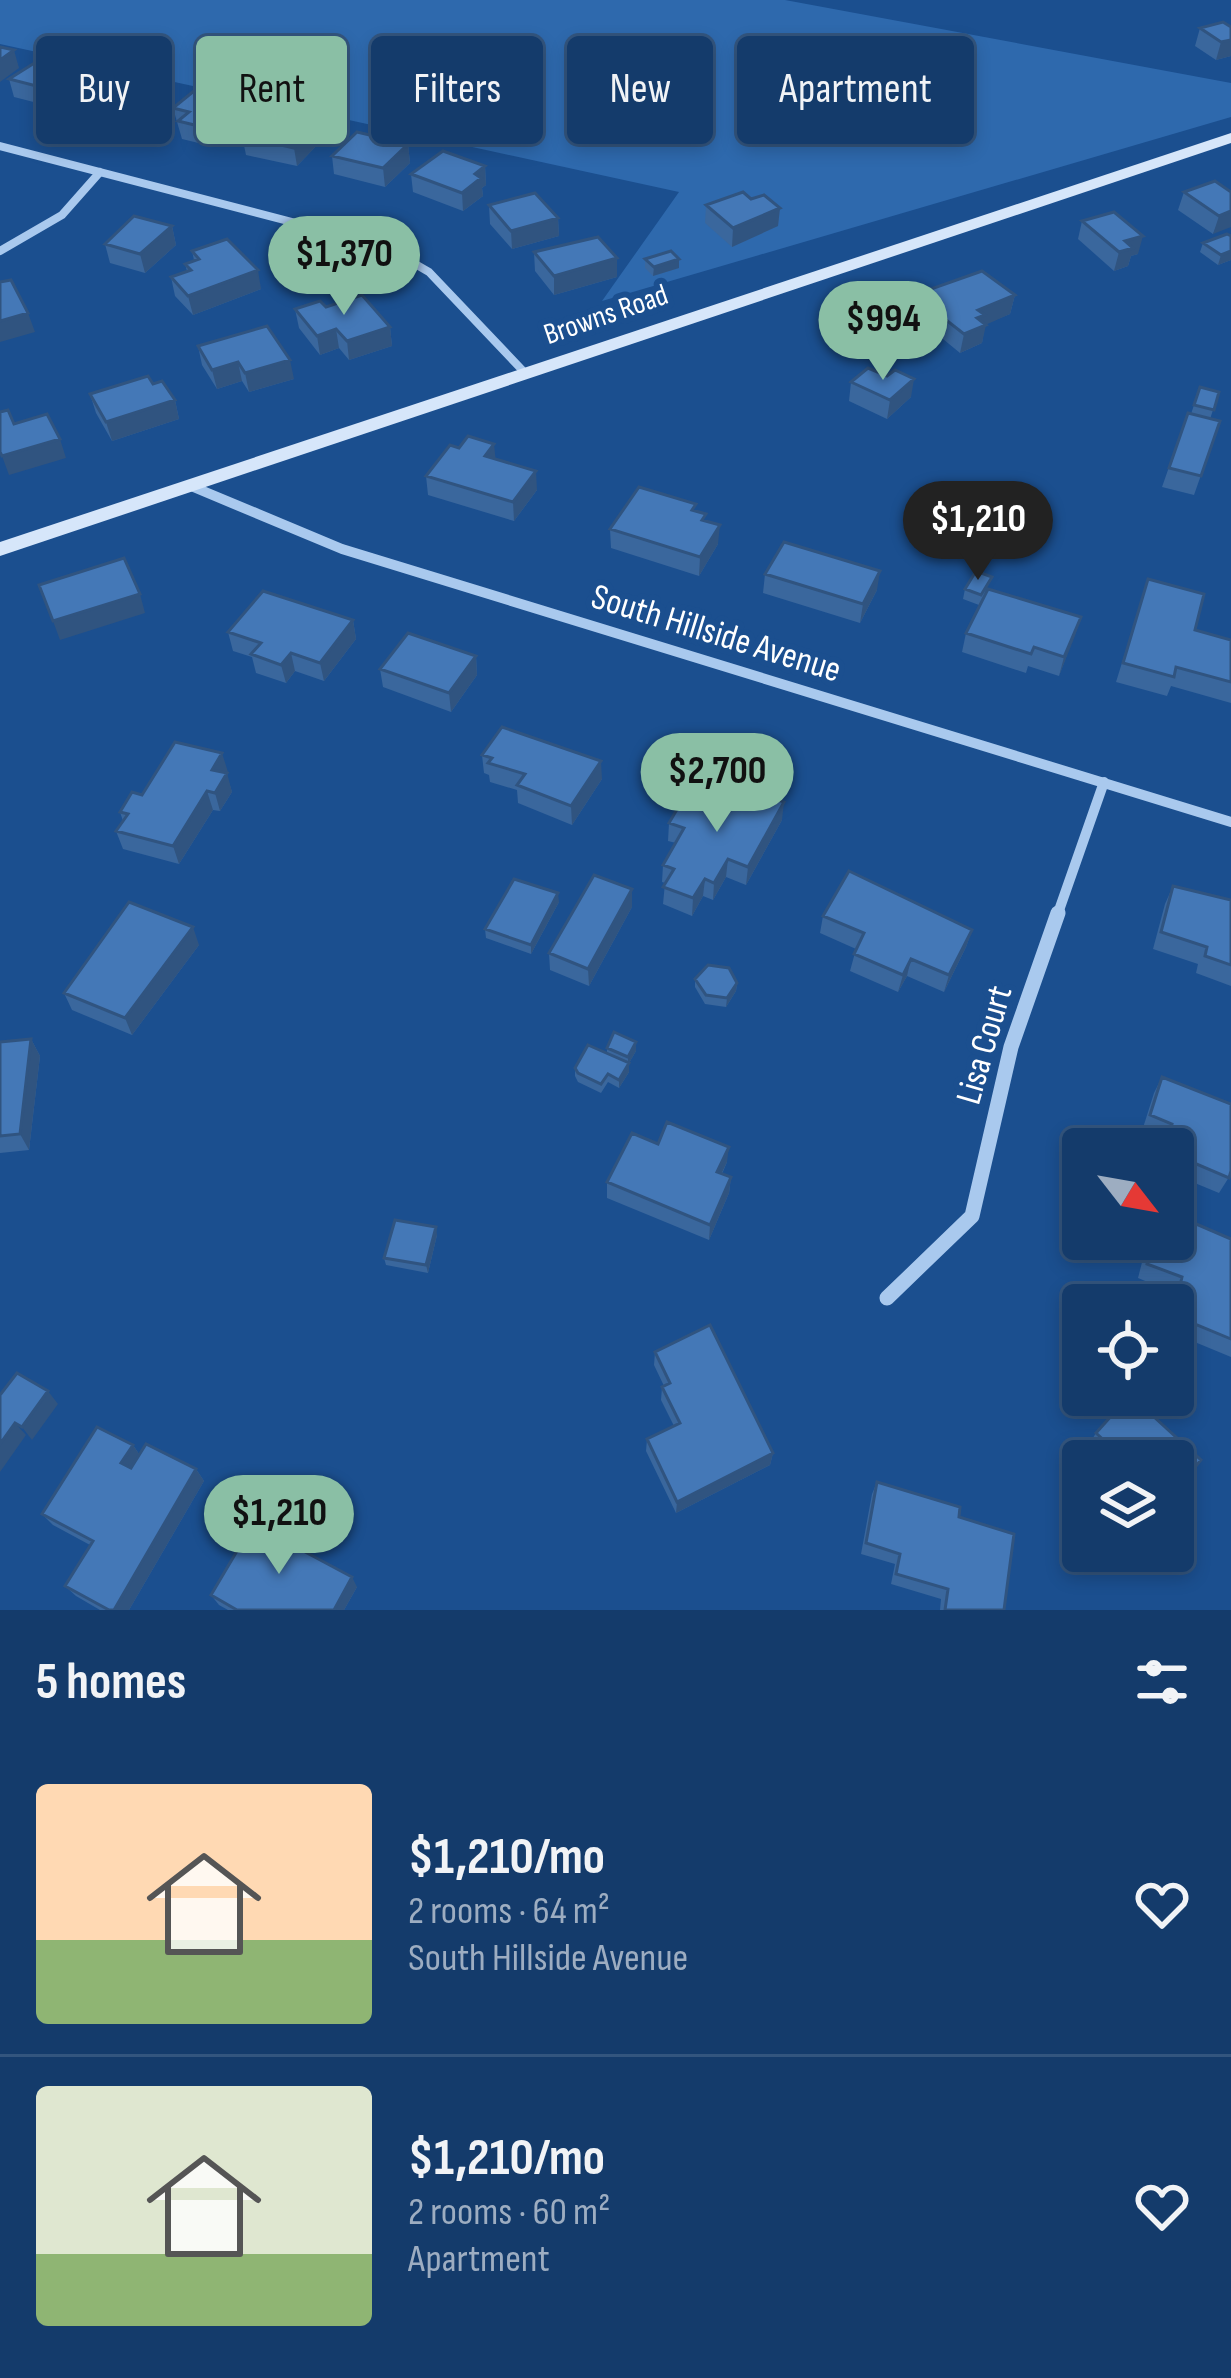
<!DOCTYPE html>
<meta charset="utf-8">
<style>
body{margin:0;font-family:"Sofia Sans Condensed",sans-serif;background:#1d4271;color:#f1f3f6;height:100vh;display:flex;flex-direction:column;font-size:45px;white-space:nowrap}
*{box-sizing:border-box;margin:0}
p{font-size:39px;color:#9dadc1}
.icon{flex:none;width:66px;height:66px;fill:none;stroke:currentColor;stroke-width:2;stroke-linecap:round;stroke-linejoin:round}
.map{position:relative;height:1610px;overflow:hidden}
.side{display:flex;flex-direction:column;background:#143b6b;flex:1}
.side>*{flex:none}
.top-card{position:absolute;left:36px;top:36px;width:1161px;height:108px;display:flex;gap:24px}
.needle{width:78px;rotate:121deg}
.buttons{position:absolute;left:1062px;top:1128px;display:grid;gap:24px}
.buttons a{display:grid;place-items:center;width:132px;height:132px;border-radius:12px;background:#143b6b;box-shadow:0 6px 18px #0003,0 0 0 3px #33557e;font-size:60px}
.price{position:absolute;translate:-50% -102px;padding:0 27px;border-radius:42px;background:#8abfa5;color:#111;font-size:39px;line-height:78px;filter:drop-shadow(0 3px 6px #0008)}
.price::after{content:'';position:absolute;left:50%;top:72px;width:36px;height:27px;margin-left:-18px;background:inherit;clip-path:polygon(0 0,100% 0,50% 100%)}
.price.active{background:#222;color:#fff}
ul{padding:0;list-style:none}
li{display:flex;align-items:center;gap:36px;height:300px;padding:0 36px}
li+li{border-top:3px solid #33557e}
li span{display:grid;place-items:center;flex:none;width:336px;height:240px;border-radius:12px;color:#555}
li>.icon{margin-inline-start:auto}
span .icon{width:144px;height:144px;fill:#fffc;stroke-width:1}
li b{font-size:51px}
h2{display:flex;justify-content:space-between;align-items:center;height:144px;padding:0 36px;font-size:51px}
.tag{padding:0 42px;border-radius:12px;background:#143b6b;box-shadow:0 6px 18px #0003,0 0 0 3px #33557e;font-size:42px;line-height:108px}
.tag.active{background:#8abfa5;color:#111}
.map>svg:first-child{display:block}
.green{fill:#2e69ad}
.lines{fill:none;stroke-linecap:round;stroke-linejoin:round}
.street-far2{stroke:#a9c9ee;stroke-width:8}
.street-far1{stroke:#a9c9ee;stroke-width:10}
.street{stroke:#a9c9ee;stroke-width:15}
.secondary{fill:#d6e6fa;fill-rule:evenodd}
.wall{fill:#3a679d}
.shaded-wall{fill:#305480}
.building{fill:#4478b7;stroke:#305480;stroke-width:3}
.labels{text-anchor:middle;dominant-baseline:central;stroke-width:12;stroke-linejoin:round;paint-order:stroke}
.far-street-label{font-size:30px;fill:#fff;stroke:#1b4f8f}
.street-label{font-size:36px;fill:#fff;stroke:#1b4f8f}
</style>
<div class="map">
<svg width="1231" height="1610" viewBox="0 0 1231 1610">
<rect width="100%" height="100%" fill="#1b4f8f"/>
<path class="green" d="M 0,0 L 785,0 L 1231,83 L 1231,117 L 602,301 L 679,192 L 0,44 Z"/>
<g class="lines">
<path class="street-far2" d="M 0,146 L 384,246 L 429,272 L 526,374
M 0,251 L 62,215 L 100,172"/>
<path class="street-far1" d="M 191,486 L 342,549 L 1231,822
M 1057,916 L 1104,782"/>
<path class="street" d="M 887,1298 L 972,1216 L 1011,1047 L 1058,913"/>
<path class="secondary" d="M 1231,133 L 1231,143 L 0,556 L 0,542 Z"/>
</g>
<path class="wall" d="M 1231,27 L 1231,56 L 1216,60 L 1195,46 L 1200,28 Z
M 9,79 L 81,86 L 61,109 L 14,97 Z
M 158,88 L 162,106 L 133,127 L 93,116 L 89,98 Z
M 173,108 L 246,120 L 215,147 L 182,139 Z
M 300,119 L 318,123 L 321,141 L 297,166 L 246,155 L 242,136 Z
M 408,144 L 410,163 L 385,187 L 334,174 L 332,156 Z
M 485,166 L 486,185 L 482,188 L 483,196 L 463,211 L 413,192 L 411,174 Z
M 1184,192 L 1231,192 L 1213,234 L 1178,210 Z
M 751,199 L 780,208 L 778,226 L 732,247 L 705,223 L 706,205 Z
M 489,205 L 558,218 L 559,236 L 512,249 L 490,224 Z
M 1082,221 L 1138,254 L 1131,256 L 1128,266 L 1114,271 L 1078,239 Z
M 172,226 L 176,245 L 145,273 L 110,263 L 105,244 Z
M 1231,236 L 1231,260 L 1218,265 L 1200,252 L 1203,243 Z
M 192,251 L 261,289 L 193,315 L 175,296 L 171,277 L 187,271 L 185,264 L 194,260 Z
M 534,252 L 617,277 L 554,295 L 535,271 Z
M 645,259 L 679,268 L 653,276 L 645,268 Z
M 928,290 L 1015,295 L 1010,314 L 985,324 L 982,343 L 960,353 L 915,316 L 918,298 L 927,294 Z
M 326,307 L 390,327 L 392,346 L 349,360 L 339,348 L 320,355 L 299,328 L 295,309 Z
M 198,346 L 294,379 L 249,392 L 242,381 L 217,389 L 202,365 Z
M 887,376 L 911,397 L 887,419 L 849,401 L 851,382 Z
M 153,384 L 175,400 L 179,419 L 112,441 L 96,413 L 90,394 Z
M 1200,387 L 1219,392 L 1210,419 L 1220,421 L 1194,495 L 1162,487 L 1188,413 L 1191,414 Z
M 495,459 L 537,490 L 514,521 L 428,495 L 426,476 Z
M 696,511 L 718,544 L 699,576 L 611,548 L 610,529 Z
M 765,574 L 877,590 L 860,623 L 763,593 Z
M 1148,579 L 1195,630 L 1231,640 L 1231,703 L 1171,686 L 1167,696 L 1116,682 Z
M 965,589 L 988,589 L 1081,617 L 1059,676 L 1028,666 L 1026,673 L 962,652 L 966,633 L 988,589 L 979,605 L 963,599 Z
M 353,620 L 356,639 L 324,681 L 295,671 L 286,683 L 256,673 L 252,657 L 233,651 L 228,632 Z
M 476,656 L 477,675 L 451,712 L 383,687 L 380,669 Z
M 482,755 L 602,779 L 572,825 L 518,803 L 517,790 L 490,782 L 489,775 L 484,773 Z
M 228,772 L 226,773 L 232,792 L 220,811 L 213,810 L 179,864 L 123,849 L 116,831 L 123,821 L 120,812 L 142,795 Z
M 782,820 L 746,885 L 726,877 L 713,900 L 703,896 L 692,916 L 663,904 L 665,883 L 662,882 L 663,865 L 676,843 L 668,841 L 669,823 Z
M 1173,886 L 1231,900 L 1231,986 L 1196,973 L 1198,964 L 1153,949 L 1165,904 Z
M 559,902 L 531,954 L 486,938 L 485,929 Z
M 632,907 L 589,986 L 550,970 L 549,953 Z
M 823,916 L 972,930 L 966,947 L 944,992 L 907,976 L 898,992 L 850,971 L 856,949 L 820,933 Z
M 199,945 L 132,1035 L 72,1010 L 64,993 Z
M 695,979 L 737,983 L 736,991 L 726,1007 L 705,1004 L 695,987 Z
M 31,1039 L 40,1056 L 29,1150 L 0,1153 L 0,1042 Z
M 607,1048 L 636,1051 L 629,1063 L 629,1072 L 619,1088 L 608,1082 L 601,1093 L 578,1082 L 575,1076 L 575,1068 L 607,1054 Z
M 1162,1077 L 1231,1104 L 1231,1174 L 1219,1193 L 1173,1174 L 1173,1149 L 1160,1149 L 1163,1140 L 1142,1131 L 1154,1093 Z
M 658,1144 L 727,1162 L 722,1174 L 731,1177 L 729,1193 L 709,1240 L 607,1198 L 607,1182 Z
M 437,1235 L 428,1273 L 386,1265 L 384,1258 Z
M 1148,1239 L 1231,1239 L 1231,1357 L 1173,1333 L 1173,1305 L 1168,1305 L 1172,1292 L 1138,1278 Z
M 655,1352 L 773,1453 L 770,1465 L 676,1513 L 646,1451 L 647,1439 L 674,1426 L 661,1400 L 662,1387 L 664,1386 L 654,1365 Z
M 1096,1433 L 1201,1460 L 1098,1456 L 1088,1446 Z
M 133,1445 L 139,1454 L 196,1469 L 204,1481 L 129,1610 L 100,1610 L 76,1596 L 65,1586 L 90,1545 L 53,1525 L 42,1514 Z
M 1083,1473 L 1083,1490 L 1076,1483 Z
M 877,1482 L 959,1517 L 1004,1610 L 940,1610 L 941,1599 L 891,1584 L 895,1564 L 861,1554 L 872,1494 Z
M 357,1587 L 344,1610 L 228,1610 L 219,1605 L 211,1595 Z"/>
<path class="shaded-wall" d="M 1231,40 L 1231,56 L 1216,60 L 1221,42 Z
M 14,50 L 19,68 L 0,82 L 0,60 Z
M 76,68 L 81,86 L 61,109 L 56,91 Z
M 158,88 L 162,106 L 133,127 L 128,109 Z
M 242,102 L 246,120 L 215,147 L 211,129 Z
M 318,123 L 321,141 L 297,166 L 294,148 Z
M 408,144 L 410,163 L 385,187 L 383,168 Z
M 485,166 L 486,185 L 482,188 L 483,196 L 463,211 L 462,193 L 475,174 Z
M 780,208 L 778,226 L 732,247 L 733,228 Z
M 1231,211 L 1231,227 L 1213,234 L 1219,216 Z
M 558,218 L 559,236 L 512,249 L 511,231 Z
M 172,226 L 176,245 L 145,273 L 140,254 Z
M 1143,236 L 1138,254 L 1131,256 L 1128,266 L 1114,271 L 1119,252 L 1125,241 Z
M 1231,251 L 1231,260 L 1218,265 L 1221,255 Z
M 617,258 L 617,277 L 554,295 L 554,276 Z
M 679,259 L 679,268 L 653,276 L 654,267 Z
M 258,270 L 261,289 L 193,315 L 188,296 Z
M 1015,295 L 1010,314 L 983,326 L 986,325 L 982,343 L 960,353 L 964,334 L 978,310 Z
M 28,313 L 35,332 L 0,342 L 0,321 Z
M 390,327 L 392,346 L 349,360 L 347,341 Z
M 336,329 L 339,348 L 320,355 L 317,336 Z
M 290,360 L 294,379 L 249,392 L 245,373 Z
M 238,362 L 242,381 L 217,389 L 212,370 Z
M 914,379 L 911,397 L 887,419 L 890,400 Z
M 175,400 L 179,419 L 112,441 L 106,422 Z
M 60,439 L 66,458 L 9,475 L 2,456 Z
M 494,444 L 496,463 L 485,456 Z
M 536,471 L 537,490 L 514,521 L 513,502 Z
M 720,525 L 718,544 L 699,576 L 700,557 Z
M 880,571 L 877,590 L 860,623 L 863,604 Z
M 140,594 L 145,613 L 60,640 L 53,621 Z
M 1081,617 L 1075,636 L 1059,676 L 1064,657 Z
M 353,620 L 356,639 L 324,681 L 320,663 Z
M 291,653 L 295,671 L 286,683 L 281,665 Z
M 476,656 L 477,675 L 451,712 L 449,693 Z
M 222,753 L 228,772 L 217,788 L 212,770 Z
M 601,761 L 602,779 L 572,825 L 571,806 Z
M 227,773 L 232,792 L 220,811 L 215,793 Z
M 207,791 L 213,810 L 179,864 L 173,846 Z
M 784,802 L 782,820 L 746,885 L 748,867 Z
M 728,859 L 726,877 L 713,900 L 714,883 Z
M 705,879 L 703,896 L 692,916 L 693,898 Z
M 632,889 L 632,907 L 589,986 L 588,969 Z
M 558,893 L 559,902 L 531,954 L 531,945 Z
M 193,927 L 199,945 L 132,1035 L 125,1018 Z
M 972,930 L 966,947 L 944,992 L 949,975 Z
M 911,959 L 907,976 L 898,992 L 903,975 Z
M 737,983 L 736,991 L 726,1007 L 727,998 Z
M 31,1039 L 40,1056 L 29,1150 L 20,1134 Z
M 636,1042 L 636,1051 L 628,1065 L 629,1063 L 629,1072 L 619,1088 L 619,1080 L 628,1065 L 628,1057 Z
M 729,1147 L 727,1162 L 715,1187 L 717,1172 Z
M 731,1177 L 729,1193 L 709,1240 L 710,1225 Z
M 436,1227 L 437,1235 L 428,1273 L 426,1265 Z
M 48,1391 L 58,1404 L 32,1440 L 22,1427 Z
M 15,1423 L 26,1435 L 0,1472 L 0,1444 Z
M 133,1445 L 141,1457 L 130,1475 L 121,1463 Z
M 773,1453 L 770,1465 L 676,1513 L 677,1502 Z
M 196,1469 L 204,1481 L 129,1610 L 114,1610 Z
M 352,1577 L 357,1587 L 344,1610 L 334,1610 Z"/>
<path class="building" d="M 1223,22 L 1231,27 L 1231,40 L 1221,42 L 1200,28 Z
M 0,47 L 14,50 L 0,60 Z
M 36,62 L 76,68 L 56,91 L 9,79 Z
M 119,77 L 158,88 L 128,109 L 89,98 Z
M 194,91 L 242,102 L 211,129 L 178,121 L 189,112 L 173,108 Z
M 276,104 L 298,109 L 290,117 L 318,123 L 294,148 L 242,136 Z
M 357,132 L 408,144 L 383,168 L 332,156 Z
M 443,151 L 485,166 L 475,174 L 481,178 L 462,193 L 411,174 Z
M 1215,181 L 1231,192 L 1231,211 L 1219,216 L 1184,192 Z
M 743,192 L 751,199 L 764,195 L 780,208 L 733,228 L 706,205 Z
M 535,193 L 558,218 L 511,231 L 489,205 Z
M 1114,212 L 1143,236 L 1125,241 L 1133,248 L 1119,252 L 1082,221 Z
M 134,216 L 172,226 L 140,254 L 105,244 Z
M 1227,234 L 1231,236 L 1231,251 L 1221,255 L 1203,243 Z
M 598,237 L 617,258 L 554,276 L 534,252 Z
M 227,239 L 258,270 L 188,296 L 171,277 L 191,270 L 185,264 L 199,259 L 192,251 Z
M 671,251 L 679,259 L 654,267 L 645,259 Z
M 982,271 L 1015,295 L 978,310 L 985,315 L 977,318 L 986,325 L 964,334 L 918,298 L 931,293 L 928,290 Z
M 11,280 L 28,313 L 0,321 L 0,282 Z
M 362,295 L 390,327 L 347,341 L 336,329 L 317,336 L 295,309 L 320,301 L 326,307 Z
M 267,326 L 290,360 L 245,373 L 238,362 L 212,370 L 198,346 Z
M 868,368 L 887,376 L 895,370 L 914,379 L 890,400 L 851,382 Z
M 148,376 L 153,384 L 162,381 L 175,400 L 106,422 L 90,394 Z
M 1200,387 L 1219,392 L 1214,410 L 1194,405 Z
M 8,410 L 14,424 L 47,414 L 60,439 L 2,456 L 0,452 L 0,412 Z
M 1188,413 L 1220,421 L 1201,476 L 1169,468 Z
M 468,436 L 494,444 L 485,456 L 536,471 L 513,502 L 426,476 L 450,445 L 459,448 Z
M 639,487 L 696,504 L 692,510 L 706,514 L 702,520 L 720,525 L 700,557 L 610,529 Z
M 784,542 L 880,571 L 863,604 L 765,574 Z
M 124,558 L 140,594 L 53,621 L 39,585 Z
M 976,571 L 992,577 L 981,595 L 965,589 Z
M 1148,579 L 1204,594 L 1195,630 L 1231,640 L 1231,682 L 1176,667 L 1174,677 L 1123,663 Z
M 988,589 L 1081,617 L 1064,657 L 1034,647 L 1031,654 L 966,633 Z
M 263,591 L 353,620 L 320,663 L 291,653 L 281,665 L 251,654 L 261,643 L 228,632 Z
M 408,633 L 476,656 L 449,693 L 380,669 Z
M 502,727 L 601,761 L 571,806 L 517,785 L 525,774 L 488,763 L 492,758 L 482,755 Z
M 175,742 L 222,753 L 212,770 L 227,773 L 215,793 L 207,791 L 173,846 L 116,831 L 128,814 L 120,812 L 132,792 L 142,795 Z
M 736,784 L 784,802 L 748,867 L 728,859 L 714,883 L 705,879 L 693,898 L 663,887 L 674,869 L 663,865 L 684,828 L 669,823 L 689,789 L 728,797 Z
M 849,871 L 972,930 L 949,975 L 911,959 L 903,975 L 854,954 L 864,933 L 823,916 Z
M 594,875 L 632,889 L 588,969 L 549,953 Z
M 514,879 L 558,893 L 531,945 L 485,929 Z
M 1173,886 L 1231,900 L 1231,965 L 1205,956 L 1207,947 L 1161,932 Z
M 129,902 L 193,927 L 125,1018 L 64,993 Z
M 708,965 L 729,968 L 737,983 L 727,998 L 706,995 L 695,979 Z
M 614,1032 L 636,1042 L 628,1057 L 607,1048 Z
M 31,1039 L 20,1134 L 0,1136 L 0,1042 Z
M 588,1045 L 629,1063 L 619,1080 L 608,1074 L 601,1084 L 578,1073 L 575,1068 Z
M 1162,1077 L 1231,1104 L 1231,1171 L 1229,1178 L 1173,1154 L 1173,1149 L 1164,1149 L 1172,1124 L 1150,1115 Z
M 667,1122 L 729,1147 L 717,1172 L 731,1177 L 710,1225 L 607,1182 L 632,1133 L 658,1144 Z
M 1173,1214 L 1231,1239 L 1231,1339 L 1173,1315 L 1182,1277 L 1147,1264 L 1153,1239 L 1173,1239 Z
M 395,1220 L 436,1227 L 426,1265 L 384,1258 Z
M 710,1325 L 773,1453 L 677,1502 L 647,1439 L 680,1423 L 662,1387 L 670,1383 L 655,1352 Z
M 17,1373 L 48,1391 L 22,1427 L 15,1423 L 0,1444 L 0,1395 Z
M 1130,1395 L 1201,1460 L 1173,1494 L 1173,1461 L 1093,1461 L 1108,1444 L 1096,1433 Z
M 97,1427 L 133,1445 L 121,1463 L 131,1468 L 146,1444 L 196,1469 L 114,1610 L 109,1610 L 65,1586 L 93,1541 L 42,1514 Z
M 877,1482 L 960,1507 L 959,1517 L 1014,1534 L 1004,1610 L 945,1610 L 948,1589 L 896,1574 L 900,1554 L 866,1543 Z
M 253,1524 L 352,1577 L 334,1610 L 237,1610 L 211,1595 Z"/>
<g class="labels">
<g class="far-street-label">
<text transform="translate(606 315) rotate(-19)">Browns Road</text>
</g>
<g class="street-label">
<text transform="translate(716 634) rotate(17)">South Hillside Avenue</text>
<text transform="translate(985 1045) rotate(-74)">Lisa Court</text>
</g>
</g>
</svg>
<div class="buttons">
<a><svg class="needle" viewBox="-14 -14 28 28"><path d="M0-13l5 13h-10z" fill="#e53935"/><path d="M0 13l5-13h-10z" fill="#9dadc1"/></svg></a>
<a><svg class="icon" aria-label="locate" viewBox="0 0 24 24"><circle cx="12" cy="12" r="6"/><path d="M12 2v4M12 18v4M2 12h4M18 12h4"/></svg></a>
<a><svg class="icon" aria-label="layers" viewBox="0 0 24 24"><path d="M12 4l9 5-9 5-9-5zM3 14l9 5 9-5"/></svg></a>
</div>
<b class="price" style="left:344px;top:318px">$1,370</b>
<b class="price" style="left:883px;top:383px">$994</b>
<b class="price active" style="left:978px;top:583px">$1,210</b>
<b class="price" style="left:717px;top:835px">$2,700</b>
<b class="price" style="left:279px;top:1577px">$1,210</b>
<div class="top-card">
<a class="tag">Buy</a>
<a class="tag active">Rent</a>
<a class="tag">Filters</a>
<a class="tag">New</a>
<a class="tag">Apartment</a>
</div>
</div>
<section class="side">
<h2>5 homes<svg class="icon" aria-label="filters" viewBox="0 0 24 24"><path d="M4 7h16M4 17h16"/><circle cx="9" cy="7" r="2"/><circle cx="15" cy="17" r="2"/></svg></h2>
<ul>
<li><span style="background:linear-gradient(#ffd9b3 65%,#8fb573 0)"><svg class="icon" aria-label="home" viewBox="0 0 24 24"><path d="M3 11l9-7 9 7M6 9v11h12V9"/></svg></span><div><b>$1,210/mo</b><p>2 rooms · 64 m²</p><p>South Hillside Avenue</p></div><svg class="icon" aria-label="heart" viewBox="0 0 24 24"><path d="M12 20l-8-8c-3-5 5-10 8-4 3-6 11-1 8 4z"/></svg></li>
<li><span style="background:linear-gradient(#dfe7d0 70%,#8fb573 0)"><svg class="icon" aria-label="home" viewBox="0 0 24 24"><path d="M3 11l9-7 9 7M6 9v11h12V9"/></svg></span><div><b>$1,210/mo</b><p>2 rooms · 60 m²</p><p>Apartment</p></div><svg class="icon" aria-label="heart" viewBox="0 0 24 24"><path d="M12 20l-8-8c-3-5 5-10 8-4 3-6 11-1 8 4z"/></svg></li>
</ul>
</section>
